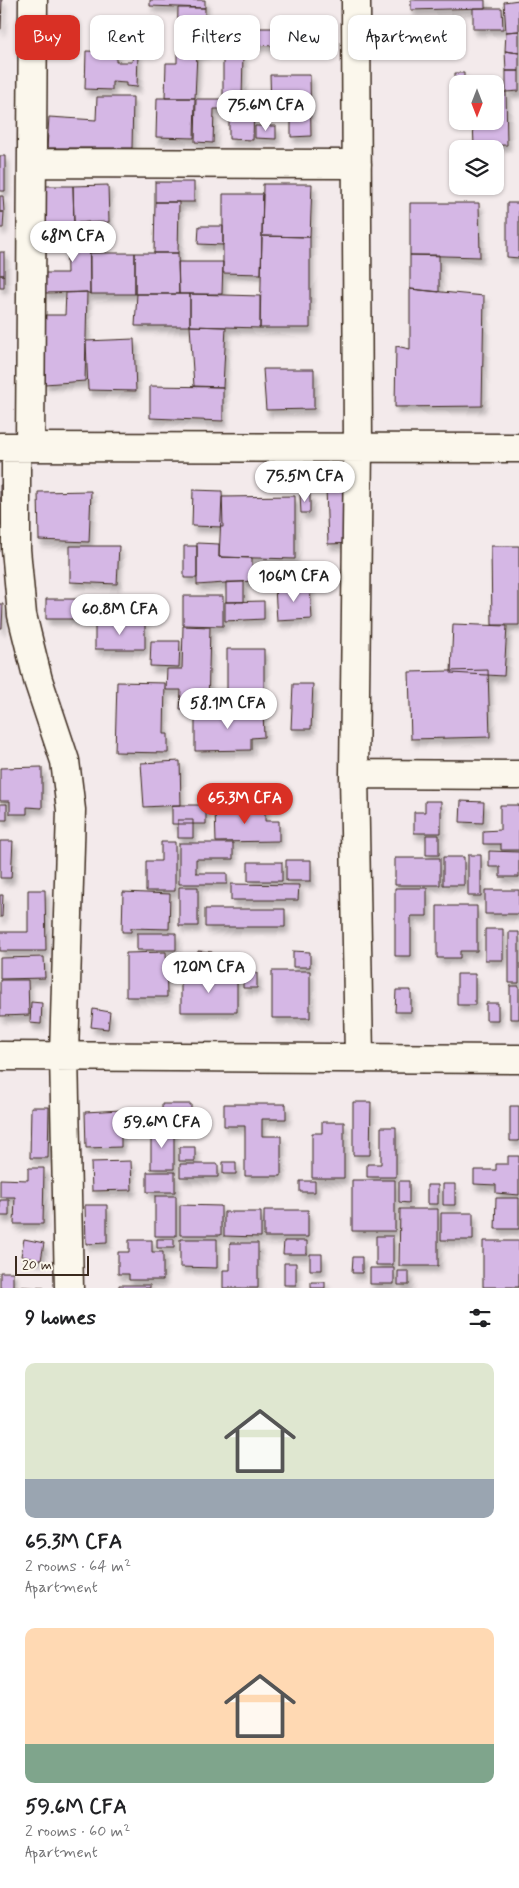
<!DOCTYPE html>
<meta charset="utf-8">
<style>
body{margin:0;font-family:Mynerve,sans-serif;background:#f2f2f2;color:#202124;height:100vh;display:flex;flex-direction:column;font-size:19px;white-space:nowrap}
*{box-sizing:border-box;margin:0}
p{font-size:16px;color:#757577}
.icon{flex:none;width:28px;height:28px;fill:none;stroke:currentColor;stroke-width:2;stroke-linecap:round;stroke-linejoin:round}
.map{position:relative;height:1288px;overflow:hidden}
.panel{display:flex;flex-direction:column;background:#fff;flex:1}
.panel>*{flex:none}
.banner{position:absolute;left:15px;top:15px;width:490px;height:45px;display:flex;gap:10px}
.needle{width:32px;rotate:180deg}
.controls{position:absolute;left:449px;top:75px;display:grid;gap:10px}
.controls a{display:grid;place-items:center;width:55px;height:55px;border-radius:10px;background:#fff;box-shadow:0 1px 4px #0004;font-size:25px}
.scale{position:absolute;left:15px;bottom:12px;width:74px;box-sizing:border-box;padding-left:5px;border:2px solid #3b2a1e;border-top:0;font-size:14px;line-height:18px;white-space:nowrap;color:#3b2a1e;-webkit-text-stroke:4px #fbf7ec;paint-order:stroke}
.price{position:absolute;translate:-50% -42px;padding:0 11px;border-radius:18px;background:#fff;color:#222;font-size:16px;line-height:32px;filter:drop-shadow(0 1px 2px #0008)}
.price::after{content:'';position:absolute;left:50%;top:30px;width:15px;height:11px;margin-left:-8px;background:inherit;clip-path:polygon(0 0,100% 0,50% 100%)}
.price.selected{background:#d93025;color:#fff}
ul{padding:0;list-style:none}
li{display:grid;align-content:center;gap:10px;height:265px;padding:0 25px}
li span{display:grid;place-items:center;height:155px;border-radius:10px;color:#555}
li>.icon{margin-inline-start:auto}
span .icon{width:90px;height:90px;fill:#fffc;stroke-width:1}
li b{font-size:21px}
h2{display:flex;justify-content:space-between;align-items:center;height:60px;padding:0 25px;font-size:21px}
.pill{padding:0 18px;border-radius:10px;background:#fff;box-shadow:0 1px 4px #0004;font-size:18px;line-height:45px}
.pill.selected{background:#d93025;color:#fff}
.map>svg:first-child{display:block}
.building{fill:#d5b7e5;stroke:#3b2a1e;filter:url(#shadow)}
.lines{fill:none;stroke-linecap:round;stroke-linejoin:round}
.minor-casing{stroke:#3b2a1e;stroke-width:31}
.minor{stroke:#fbf7ec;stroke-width:28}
</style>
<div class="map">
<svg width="519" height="1288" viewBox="0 0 519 1288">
<defs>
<filter id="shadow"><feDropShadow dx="3" dy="5.5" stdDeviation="2.5" flood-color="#0004"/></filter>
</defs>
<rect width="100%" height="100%" fill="#f3eaeb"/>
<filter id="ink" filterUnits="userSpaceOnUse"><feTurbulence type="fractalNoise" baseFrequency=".02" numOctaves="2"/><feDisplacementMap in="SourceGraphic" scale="10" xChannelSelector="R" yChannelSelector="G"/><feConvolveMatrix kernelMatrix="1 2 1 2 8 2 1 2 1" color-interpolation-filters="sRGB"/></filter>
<g filter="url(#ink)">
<path class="building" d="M 0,0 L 2,0 L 1,29 L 0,29 Z
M 150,0 L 205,0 L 205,8 L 150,6 Z
M 411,0 L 485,0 L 485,8 L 411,10 Z
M 519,0 L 519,31 L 506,32 L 504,2 Z
M 178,8 L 205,8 L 204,53 L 177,51 Z
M 473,8 L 502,8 L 503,29 L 473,29 Z
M 248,28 L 276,28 L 275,46 L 247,45 Z
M 519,31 L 519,53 L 505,51 L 506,32 Z
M 86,51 L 116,52 L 116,62 L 132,62 L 133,53 L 138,53 L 137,87 L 126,86 L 126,83 L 112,82 L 112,90 L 85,89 Z
M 177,51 L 197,53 L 195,98 L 165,98 L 166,63 L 177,63 Z
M 505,51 L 519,53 L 519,71 L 506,71 Z
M 223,54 L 243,54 L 242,98 L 223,98 Z
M 506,71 L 519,71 L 519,91 L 506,92 Z
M 455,73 L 464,73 L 464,84 L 458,84 L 458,88 L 455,88 Z
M 270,75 L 310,75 L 311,136 L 291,137 L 291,106 L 271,107 Z
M 495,92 L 506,92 L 507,145 L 474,146 L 473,121 L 495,121 Z
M 97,97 L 133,97 L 132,148 L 47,148 L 49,117 L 96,120 Z
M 157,98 L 195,98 L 194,138 L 156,137 Z
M 196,99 L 254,99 L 253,140 L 229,139 L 229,109 L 214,109 L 213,143 L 195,142 Z
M 255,126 L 276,126 L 276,139 L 255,138 Z
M 0,156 L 5,156 L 5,191 L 0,191 Z
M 155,182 L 194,182 L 194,202 L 155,202 Z
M 263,184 L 312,184 L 310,237 L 262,236 Z
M 108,185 L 109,222 L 74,223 L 73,186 Z
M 42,186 L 73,186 L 74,223 L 66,224 L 66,227 L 43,227 Z
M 223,194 L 263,194 L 261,274 L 223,273 Z
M 0,196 L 3,196 L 4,212 L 0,212 Z
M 155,202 L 179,202 L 178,253 L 154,253 Z
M 410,203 L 479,203 L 480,257 L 410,255 Z
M 507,203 L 519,203 L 519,258 L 507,257 Z
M 0,212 L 4,212 L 3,228 L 0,228 Z
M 89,222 L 90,294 L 87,292 L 44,293 L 44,273 L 67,273 L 66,224 Z
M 199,226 L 223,226 L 223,245 L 198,244 Z
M 262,236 L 310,237 L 310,328 L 260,328 Z
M 0,252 L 4,252 L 4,275 L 0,275 Z
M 90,253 L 135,253 L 135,294 L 90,294 Z
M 135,253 L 178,253 L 179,294 L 135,294 Z
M 410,255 L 439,255 L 439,292 L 410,289 Z
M 178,262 L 223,262 L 222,294 L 179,294 Z
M 0,275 L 4,275 L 4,288 L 0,288 Z
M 410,289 L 484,296 L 482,406 L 395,407 L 396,346 L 410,349 Z
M 87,292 L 85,381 L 45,384 L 43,315 L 65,315 L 66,293 Z
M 137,294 L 190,294 L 190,326 L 135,326 Z
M 190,294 L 260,296 L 260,328 L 190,326 Z
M 190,326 L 226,327 L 223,387 L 194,386 Z
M 134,339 L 136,391 L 88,390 L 86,341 Z
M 263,369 L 314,369 L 314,409 L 266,410 Z
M 150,386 L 223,387 L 223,421 L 150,418 Z
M 0,485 L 3,485 L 1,526 L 0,526 Z
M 353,487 L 355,543 L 328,544 L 326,488 Z
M 193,490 L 222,491 L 223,527 L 192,526 Z
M 91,491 L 89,542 L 39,540 L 38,492 Z
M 300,494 L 310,494 L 310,513 L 301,513 Z
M 295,496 L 295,559 L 219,557 L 222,497 Z
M 197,543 L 219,544 L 219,557 L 252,558 L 252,581 L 197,585 Z
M 70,546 L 119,546 L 117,584 L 70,582 Z
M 184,546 L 197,546 L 197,578 L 184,578 Z
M 491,546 L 519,546 L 519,625 L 492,625 Z
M 226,582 L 244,582 L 244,602 L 226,602 Z
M 310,585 L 312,619 L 277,621 L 275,587 Z
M 183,596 L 223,596 L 223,626 L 183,625 Z
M 46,599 L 89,599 L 89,619 L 46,619 Z
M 264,601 L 264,619 L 225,621 L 225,602 Z
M 0,604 L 3,604 L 2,628 L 0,628 Z
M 145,622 L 145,649 L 95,649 L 95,623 Z
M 453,624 L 507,626 L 504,676 L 451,673 Z
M 183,626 L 210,627 L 208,709 L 180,709 L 181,690 L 166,690 L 167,669 L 182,669 Z
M 151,641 L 180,641 L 179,667 L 150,666 Z
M 227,649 L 264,649 L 264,695 L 227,696 Z
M 488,670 L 490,737 L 411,739 L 409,672 Z
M 117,682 L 165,683 L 164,734 L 168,734 L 168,753 L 115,752 Z
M 293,684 L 313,684 L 311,729 L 291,729 Z
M 263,710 L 264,737 L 251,738 L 251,750 L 195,751 L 195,711 Z
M 180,761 L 181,805 L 144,807 L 141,763 Z
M 42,767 L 42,808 L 27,807 L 27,814 L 10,814 L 10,801 L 0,801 L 0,768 Z
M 425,801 L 441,801 L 441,833 L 414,833 L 414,812 L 425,812 Z
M 461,801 L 484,802 L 483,823 L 460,822 Z
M 0,804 L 7,804 L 7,820 L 0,820 Z
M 172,805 L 206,805 L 206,824 L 172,824 Z
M 265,805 L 265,821 L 279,821 L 279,841 L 216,842 L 215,810 L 223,810 L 223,806 Z
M 500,805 L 519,805 L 519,850 L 501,850 L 501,844 L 483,844 L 483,831 L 500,830 Z
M 178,820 L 193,820 L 193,838 L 178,838 Z
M 426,835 L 439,835 L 439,855 L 426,855 Z
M 0,841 L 13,841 L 11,878 L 0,878 Z
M 161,842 L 175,842 L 175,891 L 146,891 L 146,861 L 161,861 Z
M 179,843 L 233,843 L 233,859 L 196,859 L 196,873 L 227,873 L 227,884 L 179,884 Z
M 489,851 L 519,852 L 519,877 L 500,877 L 500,867 L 489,867 Z
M 468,855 L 481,855 L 481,896 L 468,896 Z
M 443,857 L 464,857 L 464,885 L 443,885 Z
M 395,858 L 440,858 L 440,885 L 395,885 Z
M 286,860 L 311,860 L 311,881 L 286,881 Z
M 248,862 L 282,862 L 282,881 L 248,881 Z
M 231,884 L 299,885 L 298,900 L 231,900 Z
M 179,887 L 198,887 L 198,926 L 179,926 Z
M 395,888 L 427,888 L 427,916 L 411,916 L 411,956 L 395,956 Z
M 28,890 L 45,890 L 46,951 L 0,951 L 0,932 L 28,932 Z
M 485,890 L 519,890 L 519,914 L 485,914 Z
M 123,892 L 170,894 L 169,929 L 131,928 L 131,932 L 122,932 Z
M 0,895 L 3,895 L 2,917 L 0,917 Z
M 437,906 L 477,906 L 477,951 L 460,951 L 460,958 L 437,958 Z
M 205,909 L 285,909 L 285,927 L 205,927 Z
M 485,929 L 503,929 L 503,960 L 485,960 Z
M 509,932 L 519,932 L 519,983 L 509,983 Z
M 137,933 L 176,933 L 176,950 L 137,950 Z
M 198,951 L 212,952 L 212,967 L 198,967 Z
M 293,951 L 310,952 L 310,967 L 293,967 Z
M 166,952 L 167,997 L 126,997 L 126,953 Z
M 44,957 L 45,978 L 0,979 L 0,958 Z
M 272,971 L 310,971 L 310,1018 L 272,1018 Z
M 243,973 L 257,973 L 257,988 L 243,988 Z
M 457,974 L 475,974 L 475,1005 L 457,1005 Z
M 181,977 L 237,977 L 237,1012 L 181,1012 Z
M 0,980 L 28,980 L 29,1015 L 0,1016 Z
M 510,986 L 519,986 L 519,1019 L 510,1019 Z
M 396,990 L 411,990 L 411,1012 L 395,1012 Z
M 31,1002 L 42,1003 L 41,1024 L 30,1023 Z
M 486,1003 L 498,1003 L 498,1020 L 486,1020 Z
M 93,1009 L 110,1012 L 108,1029 L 91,1027 Z
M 353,1102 L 371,1102 L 370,1155 L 353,1155 Z
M 162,1104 L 191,1104 L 191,1126 L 162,1126 Z
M 224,1104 L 286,1104 L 286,1119 L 262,1119 L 262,1136 L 281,1136 L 281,1176 L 245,1176 L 245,1126 L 224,1126 Z
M 510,1106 L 519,1106 L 519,1141 L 510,1141 Z
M 31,1107 L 49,1107 L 48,1158 L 30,1158 Z
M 139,1109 L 140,1131 L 121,1132 L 121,1147 L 86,1148 L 85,1112 Z
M 322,1122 L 344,1122 L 344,1178 L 312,1178 L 312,1133 L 322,1133 Z
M 381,1127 L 396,1127 L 396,1177 L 367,1177 L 367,1164 L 381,1164 Z
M 151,1129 L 174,1129 L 174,1169 L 151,1169 Z
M 179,1147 L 195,1147 L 195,1161 L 179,1161 Z
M 508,1156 L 519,1156 L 519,1195 L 496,1193 L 496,1185 L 474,1184 L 474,1170 L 496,1170 L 496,1164 L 508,1164 Z
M 131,1161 L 132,1190 L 92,1191 L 91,1162 Z
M 223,1162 L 236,1162 L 236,1174 L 223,1174 Z
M 180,1164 L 218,1164 L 218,1177 L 180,1177 Z
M 28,1168 L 44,1168 L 43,1224 L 14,1224 L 15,1197 L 0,1197 L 0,1179 L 28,1180 Z
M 147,1172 L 175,1172 L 175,1192 L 147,1192 Z
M 352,1180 L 395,1180 L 395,1231 L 352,1231 Z
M 300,1181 L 315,1181 L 315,1192 L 300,1192 Z
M 399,1181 L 409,1181 L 409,1203 L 399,1202 Z
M 443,1184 L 455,1184 L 455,1205 L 443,1205 Z
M 427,1185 L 438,1185 L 438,1204 L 427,1204 Z
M 155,1196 L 176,1196 L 176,1236 L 155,1236 Z
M 496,1198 L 519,1198 L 519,1229 L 495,1229 Z
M 0,1200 L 9,1200 L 9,1216 L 0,1216 Z
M 85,1205 L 107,1205 L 107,1243 L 86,1244 Z
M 180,1205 L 221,1206 L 221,1235 L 180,1235 Z
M 400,1209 L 438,1209 L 438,1266 L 399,1266 Z
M 264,1210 L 308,1210 L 308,1237 L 264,1237 Z
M 224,1212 L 261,1212 L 261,1237 L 224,1236 Z
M 441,1213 L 473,1213 L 473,1240 L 441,1240 Z
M 376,1236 L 393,1236 L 393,1265 L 376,1265 Z
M 24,1239 L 44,1243 L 41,1260 L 21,1256 Z
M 157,1239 L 174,1239 L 174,1248 L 157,1248 Z
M 180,1239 L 217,1239 L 217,1268 L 180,1267 Z
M 129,1240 L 152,1240 L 152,1252 L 163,1252 L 163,1280 L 129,1280 L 129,1274 L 118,1274 L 118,1252 L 129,1252 Z
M 284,1241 L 307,1241 L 307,1254 L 283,1254 Z
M 483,1241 L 519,1241 L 519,1287 L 483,1287 Z
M 230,1243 L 258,1243 L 258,1288 L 223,1288 L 223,1270 L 230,1270 Z
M 310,1254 L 322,1254 L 322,1270 L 310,1270 Z
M 353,1257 L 362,1257 L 362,1273 L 352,1273 Z
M 284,1263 L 296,1263 L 296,1285 L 284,1285 Z
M 370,1268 L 394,1268 L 394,1284 L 370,1284 Z
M 398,1271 L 409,1271 L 409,1285 L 398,1285 Z
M 0,1272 L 13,1272 L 13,1286 L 44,1288 L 0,1288 Z
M 311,1282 L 325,1282 L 325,1288 L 311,1288 Z
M 119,1285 L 150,1285 L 150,1288 L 119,1288 Z"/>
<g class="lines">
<g class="minor-casing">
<path id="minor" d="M 356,0 L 358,448 L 354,774 L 359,1057
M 32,163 L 357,164
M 0,447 L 519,448
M 16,447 L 16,549 L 22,615 L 38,680 L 65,761 L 71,810 L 64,1055 L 69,1288
M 30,447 L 33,0
M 354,774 L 519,775
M 0,1056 L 519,1059"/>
</g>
<use href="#minor" class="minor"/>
</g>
</g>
</svg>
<div class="controls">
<a><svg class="needle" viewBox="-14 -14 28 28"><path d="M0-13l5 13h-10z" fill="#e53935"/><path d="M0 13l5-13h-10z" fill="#757577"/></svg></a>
<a><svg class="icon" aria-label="layers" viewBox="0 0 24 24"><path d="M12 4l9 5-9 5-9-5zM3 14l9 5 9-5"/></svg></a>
</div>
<div class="scale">20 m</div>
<b class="price" style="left:266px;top:132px">75.6M CFA</b>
<b class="price" style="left:73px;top:263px">68M CFA</b>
<b class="price" style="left:305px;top:503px">75.5M CFA</b>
<b class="price" style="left:294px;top:603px">106M CFA</b>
<b class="price" style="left:120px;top:636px">60.8M CFA</b>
<b class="price" style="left:228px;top:730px">58.1M CFA</b>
<b class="price selected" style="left:245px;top:825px">65.3M CFA</b>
<b class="price" style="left:209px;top:994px">120M CFA</b>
<b class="price" style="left:162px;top:1149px">59.6M CFA</b>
<div class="banner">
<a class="pill selected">Buy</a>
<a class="pill">Rent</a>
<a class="pill">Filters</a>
<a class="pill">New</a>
<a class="pill">Apartment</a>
</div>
</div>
<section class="panel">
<h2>9 homes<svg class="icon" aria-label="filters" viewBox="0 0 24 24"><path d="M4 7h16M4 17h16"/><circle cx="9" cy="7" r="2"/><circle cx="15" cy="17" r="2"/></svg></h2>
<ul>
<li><span style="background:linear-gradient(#dfe7d0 75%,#9aa5b1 0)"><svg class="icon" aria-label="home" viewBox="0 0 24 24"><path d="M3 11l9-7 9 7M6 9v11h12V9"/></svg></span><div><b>65.3M CFA</b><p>2 rooms · 64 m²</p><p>Apartment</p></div></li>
<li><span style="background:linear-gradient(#ffd9b3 75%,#7fa58c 0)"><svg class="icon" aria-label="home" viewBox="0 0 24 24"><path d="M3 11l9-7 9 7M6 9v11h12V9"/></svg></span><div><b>59.6M CFA</b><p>2 rooms · 60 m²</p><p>Apartment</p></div></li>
</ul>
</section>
